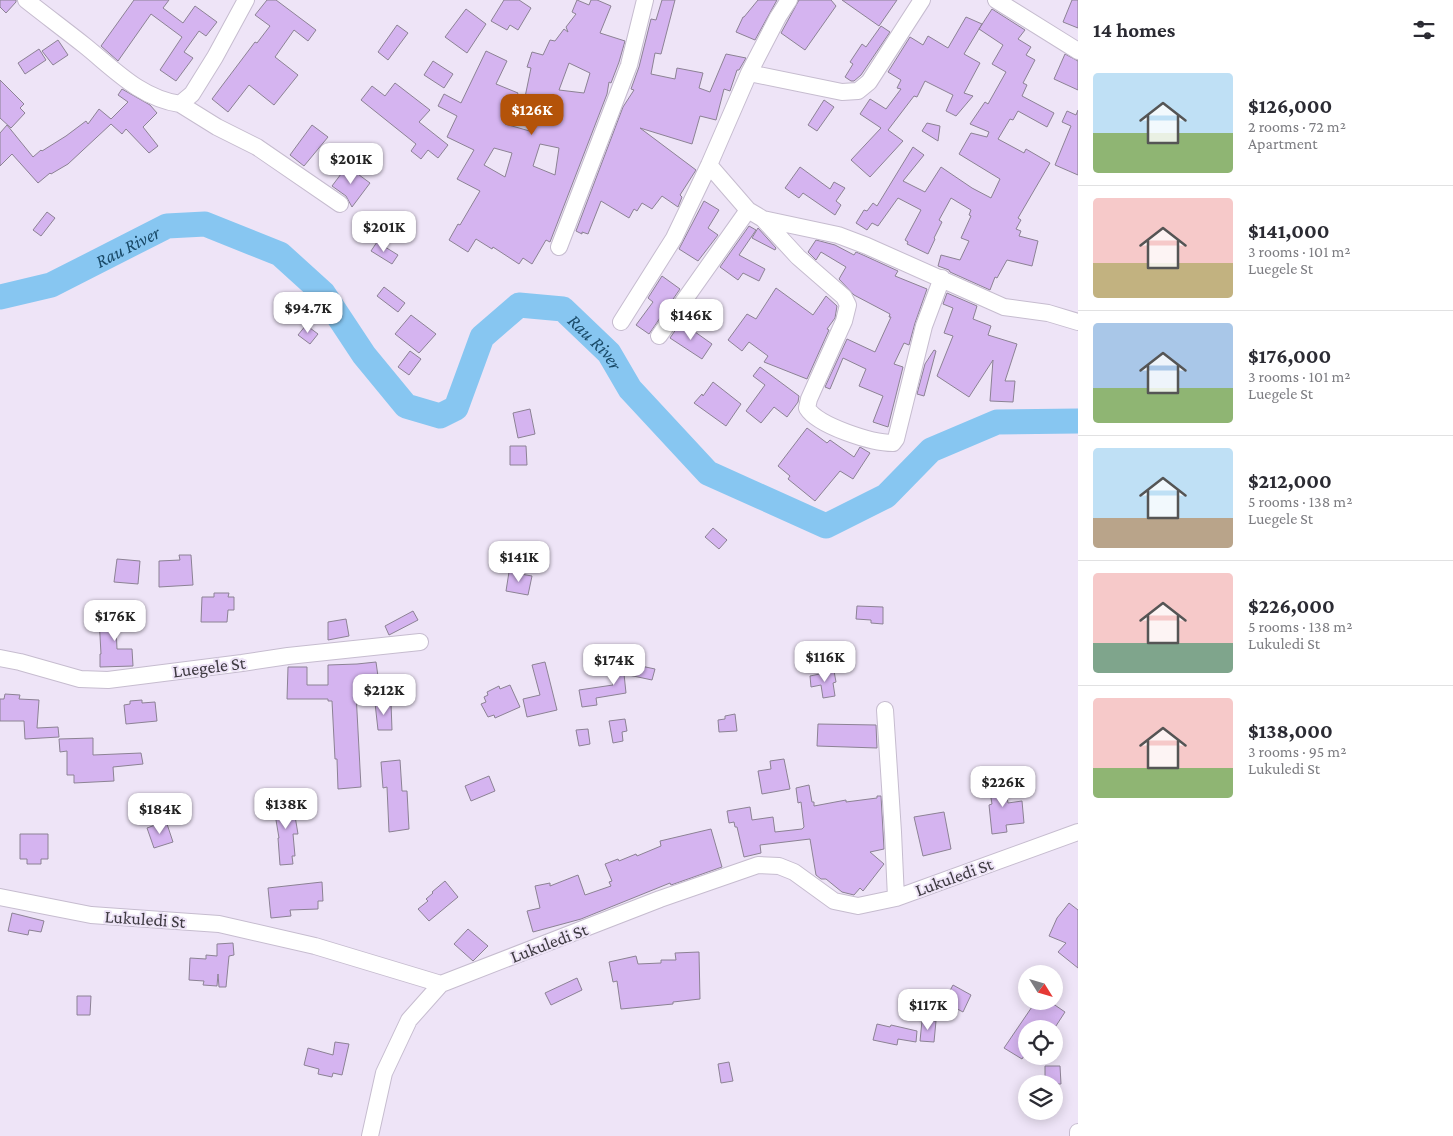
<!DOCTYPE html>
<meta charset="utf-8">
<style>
body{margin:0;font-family:"Crimson Pro",serif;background:#f7f7f7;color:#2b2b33;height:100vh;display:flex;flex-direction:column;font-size:19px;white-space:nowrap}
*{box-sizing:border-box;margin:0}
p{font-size:16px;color:#7c7c81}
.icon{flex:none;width:28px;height:28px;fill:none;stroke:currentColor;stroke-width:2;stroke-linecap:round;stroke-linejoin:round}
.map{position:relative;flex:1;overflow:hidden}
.panel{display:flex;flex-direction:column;background:#fff;width:375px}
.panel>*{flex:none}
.needle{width:32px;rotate:127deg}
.fabs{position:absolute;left:1018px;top:965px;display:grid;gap:10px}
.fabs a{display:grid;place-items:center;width:45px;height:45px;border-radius:50%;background:#fff;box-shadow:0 2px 12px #0003;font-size:25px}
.price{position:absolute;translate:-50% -42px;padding:0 11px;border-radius:10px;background:#fff;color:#222;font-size:16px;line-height:32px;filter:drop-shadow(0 1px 2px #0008)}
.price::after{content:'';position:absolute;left:50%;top:30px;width:15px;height:11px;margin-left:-8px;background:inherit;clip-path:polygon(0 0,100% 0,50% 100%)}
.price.selected{background:#b45309;color:#fff}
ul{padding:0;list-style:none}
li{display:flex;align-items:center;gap:15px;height:125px;padding:0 15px}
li+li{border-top:1px solid #e1e1e2}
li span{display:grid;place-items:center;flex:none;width:140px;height:100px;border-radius:5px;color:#555}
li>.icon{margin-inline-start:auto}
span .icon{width:60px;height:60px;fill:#fffc;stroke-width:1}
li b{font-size:21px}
h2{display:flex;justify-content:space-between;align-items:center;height:60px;padding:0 15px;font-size:21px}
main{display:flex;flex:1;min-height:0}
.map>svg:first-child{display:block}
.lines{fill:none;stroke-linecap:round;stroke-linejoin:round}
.river{stroke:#87c6f1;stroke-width:25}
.building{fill:#d5b4f0;stroke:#8c8294;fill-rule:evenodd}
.minor-casing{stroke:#c6bccf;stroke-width:18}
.minor{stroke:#fff;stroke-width:16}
.labels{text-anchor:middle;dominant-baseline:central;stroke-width:4;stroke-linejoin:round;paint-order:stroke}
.street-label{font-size:18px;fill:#3d3940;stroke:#eee4f7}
.water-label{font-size:19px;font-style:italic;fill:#1a4a68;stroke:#eee4f7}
</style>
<main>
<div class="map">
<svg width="1078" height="1136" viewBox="0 0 1078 1136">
<rect width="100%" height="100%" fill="#eee4f7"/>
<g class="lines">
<path class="river" id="s1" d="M 0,297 L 51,285 L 167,226 L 205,224 L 280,254 L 323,293 L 364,355 L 406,406 L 440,416 L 456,408 L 482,337 L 519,305 L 563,309 L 609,353 L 630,389 L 708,473 L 826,526 L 886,496 L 931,450 L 997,422 L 1078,421"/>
</g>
<path class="building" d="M 0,0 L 16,0 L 16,2 L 6,13 L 0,7 Z
M 134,0 L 169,0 L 163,8 L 183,23 L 195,6 L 217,22 L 206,36 L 199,31 L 184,52 L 193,58 L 176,81 L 160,70 L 182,37 L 151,14 L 118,61 L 101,46 Z
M 267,0 L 276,0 L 316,30 L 308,41 L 294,30 L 275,57 L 298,75 L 274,105 L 249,85 L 228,112 L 212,99 L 255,42 L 257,43 L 270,26 L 255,15 Z
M 504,0 L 519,0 L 531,8 L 518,30 L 510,25 L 507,30 L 491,21 Z
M 577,0 L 589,5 L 591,0 L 597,0 L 611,6 L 600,33 L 625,41 L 619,62 L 611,83 L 609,82 L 607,94 L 550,242 L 546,240 L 532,264 L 523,258 L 519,264 L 493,247 L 492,249 L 476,239 L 468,252 L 449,240 L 458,224 L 460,225 L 480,191 L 457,179 L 474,150 L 447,137 L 457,116 L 438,106 L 444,94 L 461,103 L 486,51 L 507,61 L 496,84 L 518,93 L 505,124 L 533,132 L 538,99 L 525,97 L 531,68 L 527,67 L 532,52 L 543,55 L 550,40 L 555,41 L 564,29 L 568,32 L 566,27 L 576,14 L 572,12 ZM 569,63 L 590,73 L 584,93 L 559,90 ZM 540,144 L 559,148 L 555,175 L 533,166 ZM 494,148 L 512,153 L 505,177 L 484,165 Z
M 662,0 L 675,0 L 661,54 L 655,53 L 651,74 L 675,79 L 677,68 L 703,73 L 699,88 L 710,92 L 726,54 L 746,58 L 739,70 L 737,70 L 730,91 L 724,89 L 716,120 L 700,116 L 692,144 L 640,128 L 696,170 L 680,195 L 682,197 L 678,207 L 662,196 L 652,209 L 642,203 L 637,211 L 634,209 L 629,218 L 601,201 L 588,234 L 582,232 L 582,234 L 576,231 L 623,107 L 634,90 L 631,89 L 639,67 L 651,19 L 656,20 Z
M 758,0 L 777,0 L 755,40 L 736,32 L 743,17 L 744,17 Z
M 799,0 L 831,0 L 836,6 L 805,50 L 781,33 Z
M 842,0 L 897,0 L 879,26 Z
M 1072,0 L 1078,0 L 1078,28 L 1063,22 Z
M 466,9 L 486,24 L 467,53 L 445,37 Z
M 992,9 L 1025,30 L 1018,39 L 1031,47 L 1026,55 L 1035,60 L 1023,83 L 1027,85 L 1022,96 L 1054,113 L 1047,127 L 1018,111 L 1013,120 L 1010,119 L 998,139 L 1024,153 L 1026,149 L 1050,163 L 1018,218 L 1021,220 L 1016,229 L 1021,231 L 1019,236 L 1038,241 L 1032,266 L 1007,260 L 997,278 L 995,277 L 990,290 L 950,272 L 949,270 L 938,266 L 941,255 L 960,260 L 969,241 L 961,238 L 971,216 L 969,215 L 971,210 L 951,198 L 939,220 L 942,222 L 934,238 L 935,239 L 928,254 L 907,244 L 908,242 L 905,240 L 921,210 L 898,198 L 878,226 L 872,223 L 867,230 L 856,223 L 864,210 L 867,211 L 873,203 L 877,206 L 913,147 L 924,155 L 903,181 L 925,192 L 941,167 L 972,188 L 991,198 L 1000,179 L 959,154 L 971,133 L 987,137 L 989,132 L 970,124 L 985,102 L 988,104 L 1006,72 L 992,64 L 1003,45 L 979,29 Z
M 966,17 L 982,24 L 964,54 L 980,63 L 964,93 L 973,96 L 956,116 L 946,111 L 953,95 L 925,81 L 917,97 L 914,96 L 888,130 L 903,141 L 870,177 L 851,160 L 881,128 L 860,114 L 870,99 L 886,109 L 901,89 L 897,88 L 901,80 L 888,72 L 910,37 L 923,45 L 928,36 L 948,48 Z
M 397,25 L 408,33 L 388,60 L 378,52 Z
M 881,26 L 890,32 L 861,75 L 854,81 L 851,81 L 845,77 L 853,64 L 850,62 L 862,44 L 866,47 Z
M 58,40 L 68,55 L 53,65 L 42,51 Z
M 39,49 L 46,60 L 25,74 L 18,63 Z
M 1065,54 L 1078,61 L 1078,90 L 1054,79 Z
M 433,61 L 453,74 L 444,88 L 424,75 Z
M 0,80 L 24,104 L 20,108 L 25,113 L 11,128 L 0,118 Z
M 395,83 L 430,110 L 419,122 L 448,145 L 438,158 L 428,150 L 421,159 L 411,151 L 416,144 L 361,100 L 372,86 L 385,96 Z
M 122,89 L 150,105 L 157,113 L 143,127 L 158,146 L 149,153 L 126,129 L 122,134 L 111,124 L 68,164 L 51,174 L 50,173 L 38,183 L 12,154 L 0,166 L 0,133 L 7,125 L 33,157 L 41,150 L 42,151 L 66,136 L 86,121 L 88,124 L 99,109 L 111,119 L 128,102 L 118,95 Z
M 824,100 L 834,107 L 817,131 L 808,125 Z
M 1078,110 L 1078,175 L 1055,165 L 1071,126 L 1062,122 L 1067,111 L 1076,115 Z
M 927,123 L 940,126 L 938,141 L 922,131 Z
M 312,125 L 328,137 L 304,166 L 290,155 Z
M 347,166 L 370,183 L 352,207 L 346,196 L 332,186 Z
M 800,167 L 830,189 L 834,182 L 845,188 L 836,201 L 841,205 L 835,215 L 803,193 L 799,198 L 785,188 Z
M 704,201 L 719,210 L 708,228 L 718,235 L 698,261 L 679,249 Z
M 47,212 L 55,218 L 41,236 L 33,230 Z
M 749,226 L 756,230 L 739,255 L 765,269 L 759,281 L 743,273 L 738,280 L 720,267 Z
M 758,228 L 776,248 L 775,250 L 752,238 Z
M 816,240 L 835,245 L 854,255 L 856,252 L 863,255 L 898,271 L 895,276 L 927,289 L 915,323 L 909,345 L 904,343 L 894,364 L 903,367 L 888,427 L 873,422 L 883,396 L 859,386 L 866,369 L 843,358 L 830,389 L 825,387 L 847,339 L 875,352 L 891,317 L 889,317 L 890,314 L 854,295 L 839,279 L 846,267 L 821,252 L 816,260 L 808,252 Z
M 377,242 L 398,255 L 392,264 L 371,251 Z
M 662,276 L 680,289 L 649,334 L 636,325 L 653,302 L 648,298 Z
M 384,287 L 405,303 L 398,312 L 377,296 Z
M 776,288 L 813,315 L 826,296 L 837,306 L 835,318 L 827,329 L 829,330 L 807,379 L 764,362 L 768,356 L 749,342 L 742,351 L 728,340 L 747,314 L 756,319 Z
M 947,293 L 977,306 L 973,319 L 991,326 L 988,335 L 1017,344 L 1005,381 L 1015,381 L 1013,402 L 990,401 L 993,360 L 969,397 L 937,376 L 953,336 L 944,333 L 953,308 L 943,304 Z
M 411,315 L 436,334 L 419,353 L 395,334 Z
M 681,322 L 712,344 L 702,359 L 670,338 Z
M 306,325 L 318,334 L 310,344 L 298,335 Z
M 934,350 L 936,351 L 924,396 L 917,394 L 925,364 Z
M 410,351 L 421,359 L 409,375 L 398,367 Z
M 760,367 L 799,396 L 798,402 L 787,417 L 774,407 L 761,423 L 746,411 L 765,385 L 753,376 Z
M 713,382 L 741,404 L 726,426 L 694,403 L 702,394 L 703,396 Z
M 530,409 L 535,434 L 518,438 L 513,413 Z
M 807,428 L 827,443 L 830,440 L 854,457 L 860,447 L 870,453 L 853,479 L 840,471 L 815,501 L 788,479 L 790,476 L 778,466 Z
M 510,446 L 526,446 L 527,465 L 510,465 Z
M 713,528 L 727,540 L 719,549 L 705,537 Z
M 179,555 L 191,555 L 193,585 L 159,587 L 159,561 L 180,560 Z
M 117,559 L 140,561 L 138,584 L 114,582 Z
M 509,572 L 532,576 L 528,595 L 506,591 Z
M 214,593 L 229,593 L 228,597 L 234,597 L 234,610 L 228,610 L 227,622 L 201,622 L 202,597 L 214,597 Z
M 857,606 L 883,607 L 883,624 L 871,623 L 871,620 L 856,619 Z
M 413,611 L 418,620 L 389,635 L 385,626 Z
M 137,616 L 136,627 L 116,627 L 117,649 L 132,649 L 133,666 L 100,667 L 100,654 L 101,654 L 99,618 Z
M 346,619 L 349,636 L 328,640 L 328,622 Z
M 376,662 L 380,691 L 356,693 L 361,787 L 338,789 L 337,759 L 335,759 L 332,701 L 328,701 L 328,699 L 287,699 L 288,667 L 307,667 L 307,685 L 328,685 L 328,665 L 357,664 Z
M 545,662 L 557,710 L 527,717 L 523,699 L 540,695 L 532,665 Z
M 641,666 L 655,669 L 652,680 L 624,674 L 626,693 L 596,698 L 597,705 L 582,707 L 579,690 L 613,685 L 612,673 L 641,668 Z
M 834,671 L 836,682 L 833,683 L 835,696 L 823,698 L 821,685 L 811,687 L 810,676 Z
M 510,685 L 520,707 L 495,718 L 494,715 L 488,717 L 481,704 L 486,702 L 484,697 L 488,695 L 487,692 L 499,686 L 500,689 Z
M 5,694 L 20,695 L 19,699 L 39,700 L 37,728 L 58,727 L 59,737 L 25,739 L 24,721 L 0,721 L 0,699 L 4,699 Z
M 142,700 L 142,703 L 155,702 L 157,721 L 126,724 L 124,705 L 130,704 L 130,701 Z
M 375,703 L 391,703 L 392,730 L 378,730 Z
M 735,714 L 737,731 L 719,732 L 718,720 L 725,719 L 725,716 Z
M 625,719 L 627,731 L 622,732 L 623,741 L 613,743 L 609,721 Z
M 818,724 L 876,725 L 877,748 L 817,746 Z
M 588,729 L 590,744 L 579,746 L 576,730 Z
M 93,738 L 93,755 L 141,753 L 143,764 L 113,767 L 114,781 L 74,783 L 74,775 L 67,775 L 67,751 L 60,752 L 59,739 Z
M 784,759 L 790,789 L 762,794 L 758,771 L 771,769 L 770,761 Z
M 400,760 L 402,791 L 407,791 L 409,829 L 389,832 L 387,787 L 383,788 L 381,762 Z
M 489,776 L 495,791 L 471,801 L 465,786 Z
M 1004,778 L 1008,803 L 1022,801 L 1024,823 L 1006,825 L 1007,832 L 992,834 L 989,805 L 992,804 L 988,780 Z
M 809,785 L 812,802 L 814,802 L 814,806 L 846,800 L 846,802 L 877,798 L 877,796 L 881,796 L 884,849 L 870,852 L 884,864 L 863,891 L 860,888 L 854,895 L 842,892 L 826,879 L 821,879 L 816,875 L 810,839 L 760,845 L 761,853 L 744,857 L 737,827 L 735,827 L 734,822 L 729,823 L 727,811 L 750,807 L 752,820 L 773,817 L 775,832 L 802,829 L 804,827 L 801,802 L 798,803 L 796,788 Z
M 292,798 L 298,834 L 293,834 L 295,856 L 292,856 L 293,864 L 280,865 L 278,838 L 279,838 L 273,802 Z
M 944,812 L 951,849 L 923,856 L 914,817 Z
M 166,821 L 173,842 L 154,848 L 147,828 Z
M 711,829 L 722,867 L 671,885 L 670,883 L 581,919 L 533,932 L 527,911 L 540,908 L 535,886 L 550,883 L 550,886 L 578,875 L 585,895 L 611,886 L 609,882 L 612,881 L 605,864 L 618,859 L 619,861 L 636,854 L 637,856 L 661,846 L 660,841 Z
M 20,834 L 48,834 L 48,859 L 41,859 L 41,864 L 27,864 L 27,859 L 20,859 Z
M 445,881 L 458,897 L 429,921 L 418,909 L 428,901 L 426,899 L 433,893 L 432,892 Z
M 322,882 L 323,901 L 318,901 L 318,909 L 290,910 L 291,916 L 271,918 L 268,888 Z
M 1069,903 L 1078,910 L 1078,968 L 1058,952 L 1066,943 L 1049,936 L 1057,918 Z
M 12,913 L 44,921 L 41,932 L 29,930 L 28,935 L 8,931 Z
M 468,929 L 488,946 L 473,961 L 454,944 Z
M 233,943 L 234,955 L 229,956 L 226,987 L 219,987 L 218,974 L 217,986 L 203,985 L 204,981 L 189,980 L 190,958 L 206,959 L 206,955 L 217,956 L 217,944 Z
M 699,952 L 700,999 L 673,1002 L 673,1004 L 621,1009 L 617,981 L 613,982 L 609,962 L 636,956 L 638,964 L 661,963 L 661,960 L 676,960 L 675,953 Z
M 577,978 L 582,990 L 551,1005 L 545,993 Z
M 953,985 L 971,995 L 963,1012 L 944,1002 Z
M 77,996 L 91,996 L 90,1015 L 77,1015 Z
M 1036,1001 L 1049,1001 L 1065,1012 L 1054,1029 L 1043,1029 L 1043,1027 L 1042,1029 L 1026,1029 L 1026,1053 L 1022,1059 L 1004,1048 Z
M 922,1021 L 936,1021 L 934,1042 L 920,1041 Z
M 877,1024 L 890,1027 L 891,1025 L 917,1031 L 916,1042 L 898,1039 L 897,1045 L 873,1040 Z
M 335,1042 L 349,1044 L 342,1075 L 333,1073 L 332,1077 L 318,1074 L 319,1069 L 304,1065 L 308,1048 L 333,1055 Z
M 729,1062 L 733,1081 L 721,1083 L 718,1064 Z
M 1045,1066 L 1060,1066 L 1061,1084 L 1045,1084 Z"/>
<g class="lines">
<g class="minor-casing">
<path id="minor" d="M 26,0 C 45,15 65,30 84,45 C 114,69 140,98 180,104 L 192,94 L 215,57 L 246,0
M 996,0 L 1078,51
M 749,73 L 842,92 L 858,91 L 869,82 L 922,0
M 180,104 L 217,127 L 257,147 L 340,204
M 709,165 L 748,210 L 763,219 L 838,235 L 867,246 L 1004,307 L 1048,313 L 1078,322
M 763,219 L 798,257 L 844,297 L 848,305 L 844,321 L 809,399 L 807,408 C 818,426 872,443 893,443 L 896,439 L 924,326 L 942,278
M 559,247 L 629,65 L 645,0
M 621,322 L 674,238 L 709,165 L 749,73 L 778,17 L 789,0
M 659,336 L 748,210
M 0,658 L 20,662 L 80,679 L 108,680 L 242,663 L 288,656 L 420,642
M 885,710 L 893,832 L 896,898
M 0,897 L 91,915 L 219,924 L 315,946 L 441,984 L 660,899 L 758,865 L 779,866 L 794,872 L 834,901 L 858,906 L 896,898 L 1078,832
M 370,1136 L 384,1073 L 409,1020 L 441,984
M 1078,1136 L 1078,1132"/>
</g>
<use href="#minor" class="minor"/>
</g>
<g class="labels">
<g class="street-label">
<text transform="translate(209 667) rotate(-7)">Luegele St</text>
<text transform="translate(954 877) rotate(-20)">Lukuledi St</text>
<text transform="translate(145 919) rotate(4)">Lukuledi St</text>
<text transform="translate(549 943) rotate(-21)">Lukuledi St</text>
</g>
<g class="water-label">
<text stroke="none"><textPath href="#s1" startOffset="138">Rau River</textPath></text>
<text stroke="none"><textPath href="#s1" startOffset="768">Rau River</textPath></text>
</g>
</g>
</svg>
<div class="fabs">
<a><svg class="needle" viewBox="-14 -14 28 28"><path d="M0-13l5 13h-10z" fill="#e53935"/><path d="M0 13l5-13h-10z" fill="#7c7c81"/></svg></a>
<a><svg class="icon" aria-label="locate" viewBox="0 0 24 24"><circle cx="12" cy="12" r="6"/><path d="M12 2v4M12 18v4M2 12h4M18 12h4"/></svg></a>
<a><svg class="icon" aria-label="layers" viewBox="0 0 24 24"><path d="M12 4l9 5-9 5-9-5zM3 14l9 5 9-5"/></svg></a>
</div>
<b class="price selected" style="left:532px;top:136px">$126K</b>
<b class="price" style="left:351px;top:185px">$201K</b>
<b class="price" style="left:384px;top:253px">$201K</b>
<b class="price" style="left:308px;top:334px">$94.7K</b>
<b class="price" style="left:691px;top:341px">$146K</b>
<b class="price" style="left:519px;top:583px">$141K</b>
<b class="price" style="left:115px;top:642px">$176K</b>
<b class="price" style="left:825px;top:683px">$116K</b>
<b class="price" style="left:614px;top:686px">$174K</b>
<b class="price" style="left:384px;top:716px">$212K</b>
<b class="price" style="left:1003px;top:808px">$226K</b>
<b class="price" style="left:286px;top:830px">$138K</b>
<b class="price" style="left:160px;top:835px">$184K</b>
<b class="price" style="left:928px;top:1031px">$117K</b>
</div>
<section class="panel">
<h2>14 homes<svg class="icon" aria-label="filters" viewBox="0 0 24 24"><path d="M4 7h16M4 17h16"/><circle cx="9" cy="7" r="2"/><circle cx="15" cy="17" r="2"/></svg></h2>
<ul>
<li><span style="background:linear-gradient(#bfe0f5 60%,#8fb573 0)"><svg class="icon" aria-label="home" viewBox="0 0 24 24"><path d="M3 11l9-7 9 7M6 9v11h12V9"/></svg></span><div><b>$126,000</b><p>2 rooms · 72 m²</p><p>Apartment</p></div></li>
<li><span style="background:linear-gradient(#f6c9c9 65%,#c2b280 0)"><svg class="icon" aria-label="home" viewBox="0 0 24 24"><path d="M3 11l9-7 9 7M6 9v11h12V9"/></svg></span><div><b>$141,000</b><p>3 rooms · 101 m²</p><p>Luegele St</p></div></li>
<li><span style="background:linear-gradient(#a9c7e8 65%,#8fb573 0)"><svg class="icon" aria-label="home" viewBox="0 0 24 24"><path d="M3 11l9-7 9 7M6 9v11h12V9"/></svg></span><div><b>$176,000</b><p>3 rooms · 101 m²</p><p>Luegele St</p></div></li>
<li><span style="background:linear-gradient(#bfe0f5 70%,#b9a48a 0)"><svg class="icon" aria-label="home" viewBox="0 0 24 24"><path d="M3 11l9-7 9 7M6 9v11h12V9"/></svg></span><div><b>$212,000</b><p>5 rooms · 138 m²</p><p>Luegele St</p></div></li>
<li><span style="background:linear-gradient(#f6c9c9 70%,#7fa58c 0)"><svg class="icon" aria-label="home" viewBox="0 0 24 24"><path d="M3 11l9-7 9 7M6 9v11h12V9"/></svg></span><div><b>$226,000</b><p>5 rooms · 138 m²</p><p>Lukuledi St</p></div></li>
<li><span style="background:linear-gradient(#f6c9c9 70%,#8fb573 0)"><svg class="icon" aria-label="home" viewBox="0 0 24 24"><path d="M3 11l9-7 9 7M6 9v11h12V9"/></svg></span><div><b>$138,000</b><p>3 rooms · 95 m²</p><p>Lukuledi St</p></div></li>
</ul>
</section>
</main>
